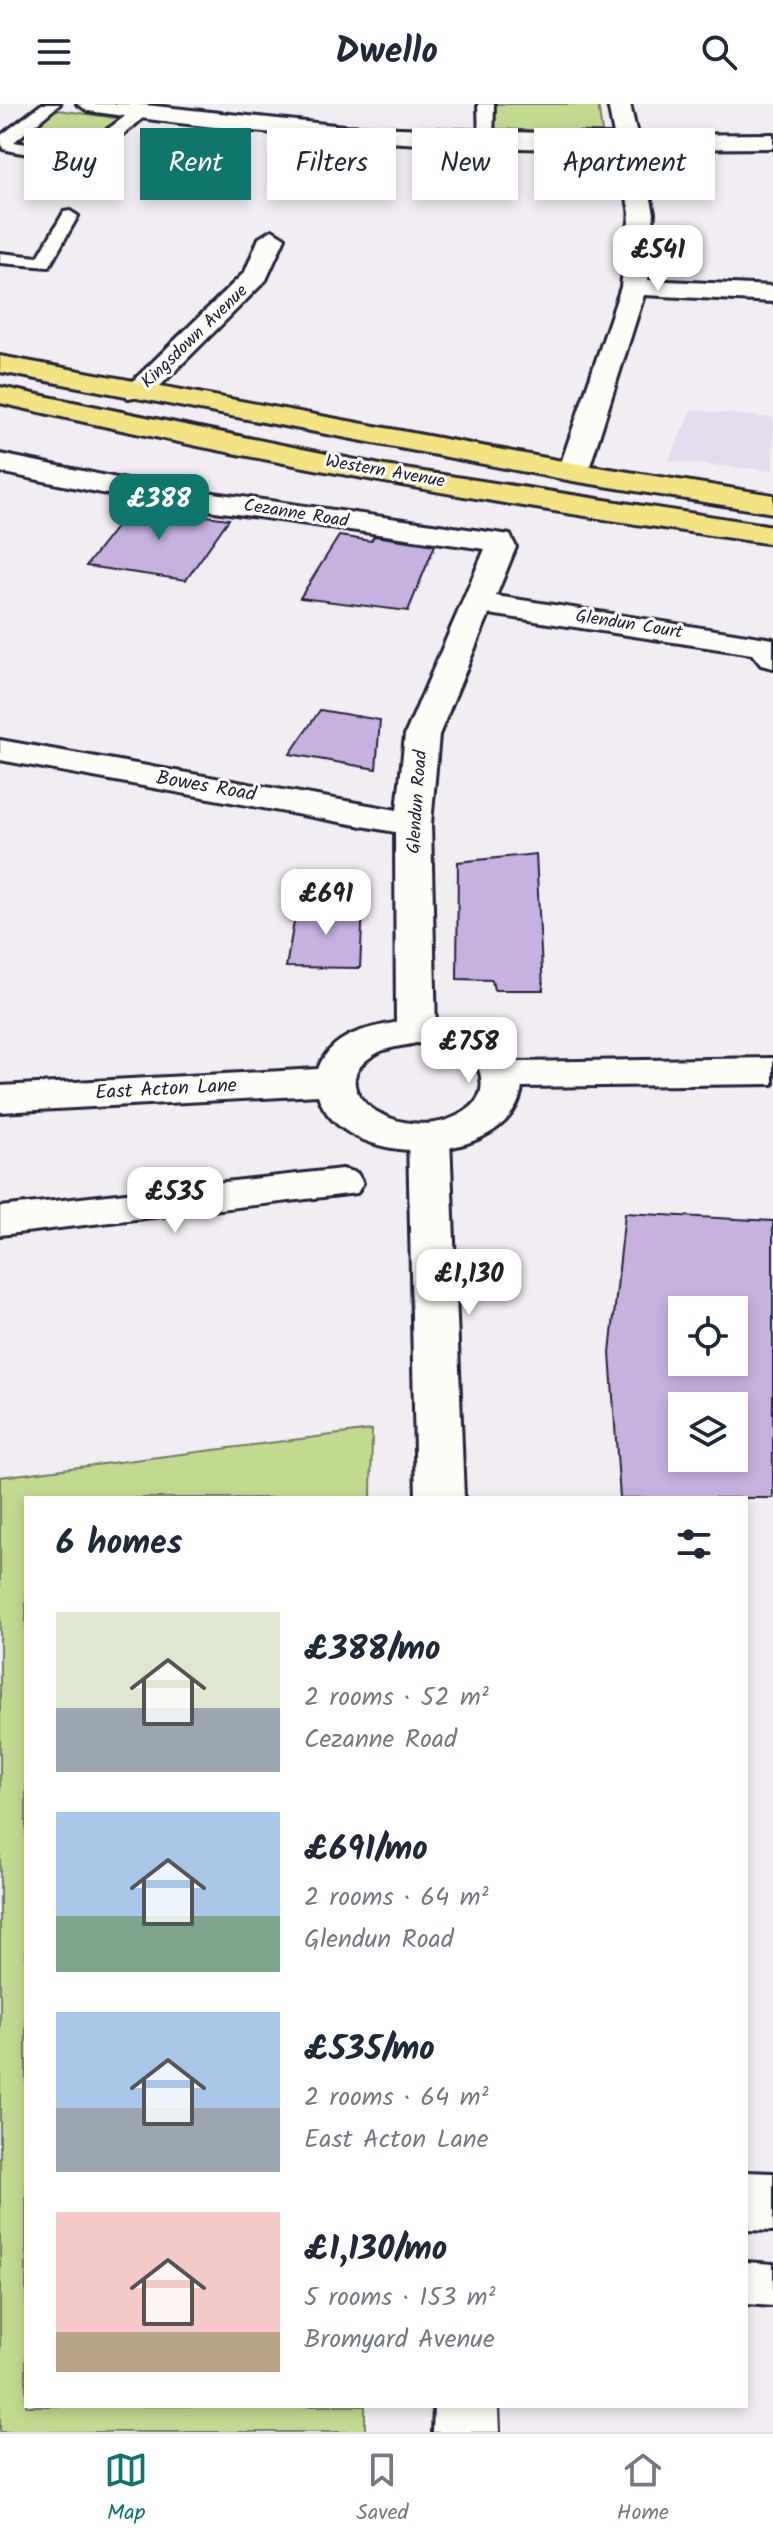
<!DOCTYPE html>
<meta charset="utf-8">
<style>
body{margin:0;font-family:Kalam,sans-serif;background:#f2f2f3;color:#1f2937;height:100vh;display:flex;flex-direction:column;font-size:30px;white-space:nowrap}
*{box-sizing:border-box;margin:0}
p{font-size:26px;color:#747a83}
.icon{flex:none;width:44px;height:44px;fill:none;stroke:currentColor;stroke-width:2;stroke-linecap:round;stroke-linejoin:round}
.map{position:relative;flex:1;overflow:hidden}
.details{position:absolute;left:24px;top:1392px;width:724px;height:912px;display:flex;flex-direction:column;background:#fff;border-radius:0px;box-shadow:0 4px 12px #0003}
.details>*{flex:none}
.banner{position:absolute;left:24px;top:24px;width:726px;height:72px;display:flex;gap:16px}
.tools{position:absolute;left:668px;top:1192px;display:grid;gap:16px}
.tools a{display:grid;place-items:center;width:80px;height:80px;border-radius:0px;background:#fff;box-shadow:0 4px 12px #0003;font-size:40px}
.price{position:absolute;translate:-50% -68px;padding:0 18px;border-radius:16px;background:#fff;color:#222;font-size:26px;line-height:52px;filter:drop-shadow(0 2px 4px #0008)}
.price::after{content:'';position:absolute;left:50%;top:48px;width:24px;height:18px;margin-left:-12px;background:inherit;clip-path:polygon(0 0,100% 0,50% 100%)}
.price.active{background:#0f766e;color:#fff}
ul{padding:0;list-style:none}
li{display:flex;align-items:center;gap:24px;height:200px;padding:0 32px}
li span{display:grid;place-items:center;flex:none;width:224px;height:160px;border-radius:0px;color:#555}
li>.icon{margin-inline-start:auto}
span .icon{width:96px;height:96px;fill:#fffc;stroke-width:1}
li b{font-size:34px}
h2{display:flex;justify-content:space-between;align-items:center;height:96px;padding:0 32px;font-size:34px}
.chip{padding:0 28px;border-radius:0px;background:#fff;box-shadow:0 4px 12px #0003;font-size:28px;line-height:72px}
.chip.active{background:#0f766e;color:#fff}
header{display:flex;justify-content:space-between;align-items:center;height:104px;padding:0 32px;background:#fff;font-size:36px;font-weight:700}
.menu{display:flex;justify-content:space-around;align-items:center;height:112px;border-top:2px solid #e0e1e3;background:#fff;font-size:22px;color:#747a83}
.menu a{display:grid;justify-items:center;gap:4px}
.menu .active{color:#0f766e}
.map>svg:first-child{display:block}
.built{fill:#e5dbee}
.green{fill:#c2d990;stroke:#727e66;stroke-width:2}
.building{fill:#c7b1e1;stroke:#22223b;stroke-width:2;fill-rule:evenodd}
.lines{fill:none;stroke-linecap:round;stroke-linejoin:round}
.service-casing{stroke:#22223b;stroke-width:6}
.minor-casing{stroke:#22223b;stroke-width:6}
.tertiary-casing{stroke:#22223b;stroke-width:6}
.trunk-casing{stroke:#22223b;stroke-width:6}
.service{fill:#fdfcf7;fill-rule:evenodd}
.minor{fill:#fdfcf7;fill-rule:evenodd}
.tertiary{fill:#fdfcf7;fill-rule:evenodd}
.trunk{fill:#f4e382;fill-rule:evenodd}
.labels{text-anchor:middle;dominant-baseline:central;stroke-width:6;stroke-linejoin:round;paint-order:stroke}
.far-street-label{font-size:18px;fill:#22223b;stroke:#fdfcf7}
.street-label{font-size:20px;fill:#22223b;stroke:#fdfcf7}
</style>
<header><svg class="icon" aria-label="menu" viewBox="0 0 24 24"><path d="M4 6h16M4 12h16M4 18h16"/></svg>Dwello<svg class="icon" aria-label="search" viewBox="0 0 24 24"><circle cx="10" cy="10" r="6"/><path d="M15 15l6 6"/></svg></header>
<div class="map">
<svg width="773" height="2328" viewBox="0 0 773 2328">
<rect width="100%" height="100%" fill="#f2edf3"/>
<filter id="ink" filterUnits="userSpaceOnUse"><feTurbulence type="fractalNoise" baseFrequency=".0125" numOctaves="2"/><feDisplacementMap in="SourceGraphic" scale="16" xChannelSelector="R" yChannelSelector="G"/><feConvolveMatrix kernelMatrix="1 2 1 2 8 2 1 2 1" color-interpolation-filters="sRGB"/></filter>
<g filter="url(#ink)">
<path class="built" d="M 691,306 L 773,314 L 773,367 L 669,357 Z"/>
<path class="green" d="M 494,0 L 598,0 L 602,28 L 495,26 Z
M 52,5 L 122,15 L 73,47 L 14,40 L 12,37 Z
M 372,1326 L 371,1394 L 26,1394 L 26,2302 L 365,2302 L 365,2328 L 0,2328 L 0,1373 Z"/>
<path class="building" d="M 135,399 L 200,408 L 198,411 L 229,415 L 186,476 L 86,462 Z
M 339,432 L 371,437 L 374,432 L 435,441 L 408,507 L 300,494 Z
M 320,606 L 380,616 L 376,665 L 290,650 Z
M 536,750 L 543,886 L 494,886 L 492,876 L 457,875 L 458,758 Z
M 297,801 L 363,803 L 360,864 L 286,863 Z
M 625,1109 L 773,1117 L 773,1394 L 620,1394 L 610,1249 ZM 682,1206 L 734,1206 L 734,1258 L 682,1258 ZM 682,1302 L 734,1302 L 734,1354 L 682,1354 Z"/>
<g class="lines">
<g class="service-casing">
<path id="service" d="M 42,0 L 60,0 L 14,38 C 75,47 88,43 135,4 L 149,7 C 110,52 58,59 3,45 L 0,32 Z
M 478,0 L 494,0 L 493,40 L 479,37 Z
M 70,107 L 78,112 L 49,163 L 0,159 L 0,149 L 38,153 L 64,108 Z
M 746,2158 L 773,2160 L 773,2202 L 746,2200 Z"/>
</g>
<g class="minor-casing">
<path id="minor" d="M 77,0 L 136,0 L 344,22 L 601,31 L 614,31 L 608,0 L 630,0 L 637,31 L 773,30 L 773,44 L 640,45 L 654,109 L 648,176 L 773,182 L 773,198 L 644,191 L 588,368 L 583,374 L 563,374 L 558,368 L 621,183 L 630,109 L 617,45 C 440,46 263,32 88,7 Z
M 272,126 L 285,134 L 266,176 L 148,294 L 128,294 L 124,288 L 128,282 L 245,168 L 259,134 Z
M 0,350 L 136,378 L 510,431 L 516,443 L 496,492 L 773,535 L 773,564 L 761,561 L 752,550 L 489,510 L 439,631 L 431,720 L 436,927 L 430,936 L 416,939 L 402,936 L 396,927 L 395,728 L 0,656 L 0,636 L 397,706 L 405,631 L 485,445 L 136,396 L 0,368 Z
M 429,1021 L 444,1025 L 450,1034 L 464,1394 L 416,1394 L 408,1034 L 414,1025 Z
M 342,1065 L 357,1069 L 363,1079 L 357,1089 L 0,1131 L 0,1103 Z
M 746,2068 L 773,2069 L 773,2127 L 746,2126 Z
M 434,2302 L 498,2302 L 499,2328 L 433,2328 Z"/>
</g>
<g class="tertiary-casing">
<path id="tertiary" d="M 416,915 C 453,918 494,925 516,958 L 773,954 L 773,980 L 522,983 C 512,1064 341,1068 318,991 L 0,1008 L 0,982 L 318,965 C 333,925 379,922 416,915 ZM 416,939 L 445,943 L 478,963 C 484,977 483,993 471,1003 C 412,1051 307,985 379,948 C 390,943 404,942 416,939 Z"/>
</g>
<g class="trunk-casing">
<path id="trunk" d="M 0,252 L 573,359 L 773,391 L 773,409 L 573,377 L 0,268 Z
M 0,283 L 385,362 L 773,422 L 773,440 C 513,404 256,358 0,299 Z"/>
</g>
<use href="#service" class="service"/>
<use href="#minor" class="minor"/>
<use href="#tertiary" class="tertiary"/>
<use href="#trunk" class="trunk"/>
</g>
</g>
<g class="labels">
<g class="far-street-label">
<text transform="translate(195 233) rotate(-44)">Kingsdown Avenue</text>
<text transform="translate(385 368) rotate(10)">Western Avenue</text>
<text transform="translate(296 410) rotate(9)">Cezanne Road</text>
<text transform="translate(629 521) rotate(9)">Glendun Court</text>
<text transform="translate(418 698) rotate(-86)">Glendun Road</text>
</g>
<g class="street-label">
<text transform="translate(206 683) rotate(10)">Bowes Road</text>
<text transform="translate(166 986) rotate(-3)">East Acton Lane</text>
</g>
</g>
</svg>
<div class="tools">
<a><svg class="icon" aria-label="locate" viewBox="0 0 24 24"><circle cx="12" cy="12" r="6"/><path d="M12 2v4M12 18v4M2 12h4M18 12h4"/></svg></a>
<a><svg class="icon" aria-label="layers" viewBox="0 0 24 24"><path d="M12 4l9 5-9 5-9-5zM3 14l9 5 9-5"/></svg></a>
</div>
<b class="price" style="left:658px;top:189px">£541</b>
<b class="price active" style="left:159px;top:438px">£388</b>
<b class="price" style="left:326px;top:833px">£691</b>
<b class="price" style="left:469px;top:981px">£758</b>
<b class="price" style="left:175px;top:1131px">£535</b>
<b class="price" style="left:469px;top:1213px">£1,130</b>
<div class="banner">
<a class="chip">Buy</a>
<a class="chip active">Rent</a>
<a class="chip">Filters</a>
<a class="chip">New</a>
<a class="chip">Apartment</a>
</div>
<section class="details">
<h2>6 homes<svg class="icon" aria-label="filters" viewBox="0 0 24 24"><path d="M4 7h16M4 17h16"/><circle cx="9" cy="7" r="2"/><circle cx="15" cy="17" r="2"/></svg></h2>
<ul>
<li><span style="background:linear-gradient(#dfe7d0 60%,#9aa5b1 0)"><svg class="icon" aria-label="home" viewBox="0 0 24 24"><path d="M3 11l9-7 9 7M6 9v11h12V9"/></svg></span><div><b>£388/mo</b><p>2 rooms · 52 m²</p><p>Cezanne Road</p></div></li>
<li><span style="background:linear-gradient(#a9c7e8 65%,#7fa58c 0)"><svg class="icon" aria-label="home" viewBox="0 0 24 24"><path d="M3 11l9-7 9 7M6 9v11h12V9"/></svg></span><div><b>£691/mo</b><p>2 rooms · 64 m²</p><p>Glendun Road</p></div></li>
<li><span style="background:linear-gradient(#a9c7e8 60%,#9aa5b1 0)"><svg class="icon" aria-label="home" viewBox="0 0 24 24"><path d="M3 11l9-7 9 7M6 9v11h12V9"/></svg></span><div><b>£535/mo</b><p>2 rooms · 64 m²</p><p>East Acton Lane</p></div></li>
<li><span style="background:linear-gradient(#f6c9c9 75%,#b9a48a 0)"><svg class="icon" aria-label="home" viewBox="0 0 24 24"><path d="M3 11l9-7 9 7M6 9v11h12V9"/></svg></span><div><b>£1,130/mo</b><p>5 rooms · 153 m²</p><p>Bromyard Avenue</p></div></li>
</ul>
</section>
</div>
<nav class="menu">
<a class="active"><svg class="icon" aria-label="map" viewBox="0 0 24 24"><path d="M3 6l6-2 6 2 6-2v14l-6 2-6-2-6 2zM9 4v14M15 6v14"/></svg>Map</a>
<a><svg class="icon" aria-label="saved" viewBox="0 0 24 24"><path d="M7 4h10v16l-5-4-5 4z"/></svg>Saved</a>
<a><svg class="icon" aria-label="home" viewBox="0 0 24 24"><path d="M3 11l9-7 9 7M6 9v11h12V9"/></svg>Home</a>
</nav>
